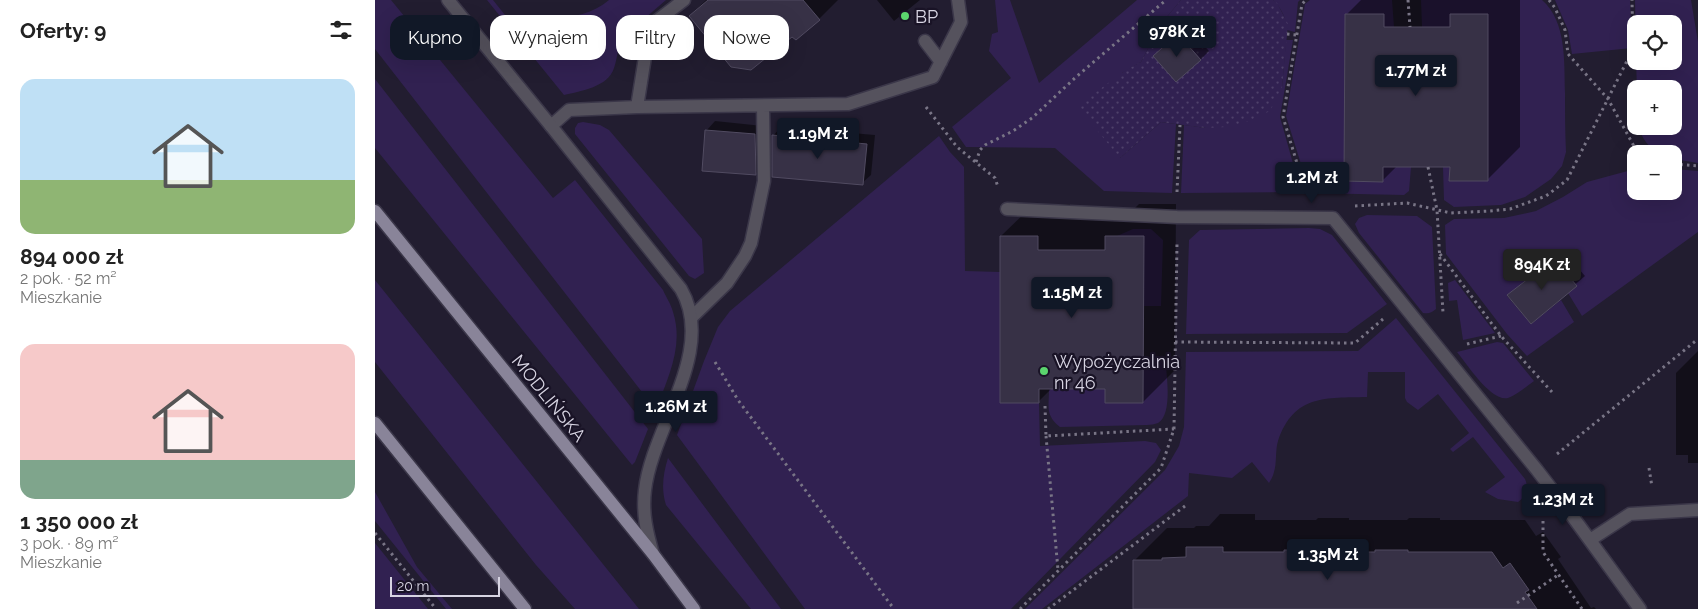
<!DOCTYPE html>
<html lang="pl">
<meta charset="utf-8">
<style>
body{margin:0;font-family:Raleway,sans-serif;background:#f6f6f6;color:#222;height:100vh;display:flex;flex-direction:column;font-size:19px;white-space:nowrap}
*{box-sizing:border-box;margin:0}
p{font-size:16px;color:#767676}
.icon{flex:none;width:28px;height:28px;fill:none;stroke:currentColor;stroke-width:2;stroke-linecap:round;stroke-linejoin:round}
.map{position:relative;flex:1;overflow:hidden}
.details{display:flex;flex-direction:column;background:#fff;width:375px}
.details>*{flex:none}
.top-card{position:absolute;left:15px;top:15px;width:475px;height:45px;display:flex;gap:10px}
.fabs{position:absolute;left:1252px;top:15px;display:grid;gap:10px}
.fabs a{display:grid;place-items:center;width:55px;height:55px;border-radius:10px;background:#fff;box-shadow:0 5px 20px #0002;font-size:25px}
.scale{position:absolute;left:15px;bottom:12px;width:110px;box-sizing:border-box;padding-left:5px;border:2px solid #d7d4e2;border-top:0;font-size:14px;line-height:18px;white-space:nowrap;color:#d7d4e2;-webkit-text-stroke:4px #191326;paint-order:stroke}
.price{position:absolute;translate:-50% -42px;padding:0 11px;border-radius:5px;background:#111827;color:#fff;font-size:16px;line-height:32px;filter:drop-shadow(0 1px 2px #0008)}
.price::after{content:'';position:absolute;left:50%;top:30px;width:15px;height:11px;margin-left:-8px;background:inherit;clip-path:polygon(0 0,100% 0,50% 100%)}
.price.active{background:#222;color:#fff}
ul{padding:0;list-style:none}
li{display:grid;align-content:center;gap:10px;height:265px;padding:0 20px}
li span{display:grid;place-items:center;height:155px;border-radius:15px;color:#555}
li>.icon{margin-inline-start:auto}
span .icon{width:90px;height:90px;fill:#fffc;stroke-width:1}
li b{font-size:21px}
h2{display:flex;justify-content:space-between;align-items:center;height:60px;padding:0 20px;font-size:21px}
.pill{padding:0 18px;border-radius:15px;background:#fff;box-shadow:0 5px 20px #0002;font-size:18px;line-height:45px}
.pill.active{background:#111827;color:#fff}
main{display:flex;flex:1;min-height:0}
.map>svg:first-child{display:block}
.green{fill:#312151}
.park{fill:url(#park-dots)}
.shadow{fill:#0007}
.building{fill:#373146;stroke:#514b61}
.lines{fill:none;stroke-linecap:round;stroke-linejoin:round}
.lane-casing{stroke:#3b3749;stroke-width:15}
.street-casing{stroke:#3b3749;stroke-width:15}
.primary-casing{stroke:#3b3749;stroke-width:15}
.path{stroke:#797586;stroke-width:3;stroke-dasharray:2.5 4;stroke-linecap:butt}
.lane{stroke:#55525d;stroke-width:12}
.street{stroke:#55525d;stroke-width:12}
.primary{stroke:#898499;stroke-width:12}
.poi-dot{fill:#5bd56e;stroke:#191326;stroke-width:2}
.labels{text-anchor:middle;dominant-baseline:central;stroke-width:4.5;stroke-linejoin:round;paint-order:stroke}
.poi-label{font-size:18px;fill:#d7d4e2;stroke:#191326;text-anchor:start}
.street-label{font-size:18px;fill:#d7d4e2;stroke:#191326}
</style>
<main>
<section class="details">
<h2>Oferty: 9<svg class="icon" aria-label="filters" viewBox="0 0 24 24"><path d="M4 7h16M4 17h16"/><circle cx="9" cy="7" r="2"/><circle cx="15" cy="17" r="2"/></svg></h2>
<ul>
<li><span style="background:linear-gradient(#bfe0f5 65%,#8fb573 0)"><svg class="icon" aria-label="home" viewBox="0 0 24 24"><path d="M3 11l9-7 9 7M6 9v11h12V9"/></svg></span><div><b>894 000 zł</b><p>2 pok. · 52 m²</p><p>Mieszkanie</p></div></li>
<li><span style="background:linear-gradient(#f6c9c9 75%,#7fa58c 0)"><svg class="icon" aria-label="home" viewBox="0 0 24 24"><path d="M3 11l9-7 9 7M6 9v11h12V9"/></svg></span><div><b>1 350 000 zł</b><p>3 pok. · 89 m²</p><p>Mieszkanie</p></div></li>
</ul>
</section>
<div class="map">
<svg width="1323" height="609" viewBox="0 0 1323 609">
<defs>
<pattern id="park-dots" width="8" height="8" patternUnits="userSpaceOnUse" patternTransform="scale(1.25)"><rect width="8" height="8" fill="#312151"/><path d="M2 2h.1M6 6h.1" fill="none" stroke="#4e406a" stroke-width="1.8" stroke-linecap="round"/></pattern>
</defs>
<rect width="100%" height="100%" fill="#221d30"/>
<path class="green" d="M 0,0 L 16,0 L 178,198 L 200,180 L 288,290 C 291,297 296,304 298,312 C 309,346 293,377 281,410 L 0,49 Z
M 112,0 L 118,0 L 159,51 L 172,18 C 193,19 218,14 234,0 L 291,0 L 248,37 C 242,47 243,57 239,68 C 233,87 206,91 189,95 Z
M 620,0 L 635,0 L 664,83 L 762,0 L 806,0 L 791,18 L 779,37 L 766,62 L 747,73 L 745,158 L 786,122 L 801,124 L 797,193 L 729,191 L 680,148 L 591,147 L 577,127 L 636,78 L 614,51 L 617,34 L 623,32 Z
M 898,0 L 925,0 L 923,2 L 920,32 L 912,30 C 913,21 905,6 898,0 Z
M 935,0 L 1017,0 L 1019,27 L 1009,27 L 1009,14 L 970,14 L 969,181 L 1008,182 L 1008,167 L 1036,167 L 1034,191 L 1029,195 L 935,193 L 911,116 L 930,4 Z
M 1046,0 L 1167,0 C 1192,22 1189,62 1190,93 C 1190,112 1190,132 1191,152 L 1187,166 L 1176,179 L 1150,197 L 1126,205 L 1079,207 L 1069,200 L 1068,167 L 1075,167 L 1074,181 L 1113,14 L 1075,14 L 1075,27 L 1047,27 Z
M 1180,0 L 1255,0 L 1257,48 L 1197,54 L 1193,30 Z
M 1260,0 L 1316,0 L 1323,42 L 1323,163 L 1299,159 L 1299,154 C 1278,154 1270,145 1263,126 L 1299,126 L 1299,89 L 1262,89 L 1261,61 L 1299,61 L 1299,24 L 1261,24 L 1261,51 Z
M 911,40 L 918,40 L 905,117 L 926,192 L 806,193 L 809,125 L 831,128 L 907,87 Z
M 0,79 L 273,429 L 260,462 L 257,465 L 0,148 Z
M 208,122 L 225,125 L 234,130 L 327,239 L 329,273 L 320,279 L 314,276 L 200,134 L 200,128 L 203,123 Z
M 564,136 L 575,152 L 589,167 L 590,271 L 625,272 L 625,403 L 664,403 L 665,446 L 770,441 L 781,443 L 786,450 L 780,462 L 636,609 L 430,609 L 302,435 L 329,361 L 343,327 L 355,311 Z
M 1260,169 L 1261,169 L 1261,191 L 1299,191 L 1299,169 L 1323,171 L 1323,232 L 1207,316 L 1193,293 L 1202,286 L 1179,259 L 1132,296 L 1156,324 L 1186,300 L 1199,322 L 1152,356 L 1132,334 L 1071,254 L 1070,225 L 1079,219 L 1129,218 L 1161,211 L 1188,197 L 1212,182 Z
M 992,215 L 1042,216 L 1057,227 L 1061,309 C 1056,313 1054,314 1048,313 L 984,233 L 980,224 L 984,218 Z
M 934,228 L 945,229 L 957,235 L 1012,304 L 972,333 L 811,334 L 814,240 L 825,230 Z
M 758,229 L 776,229 L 788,240 L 786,306 L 769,306 L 768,236 L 742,236 Z
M 0,280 L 264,609 L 200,609 L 161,565 L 0,362 Z
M 1080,280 L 1120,333 L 1088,340 L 1082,300 L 1074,301 L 1073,283 Z
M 1021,318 L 1150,479 C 1154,489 1152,495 1143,502 L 1123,499 L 1110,492 L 1130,477 L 1098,437 L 1078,452 L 1075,449 L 1094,433 L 1063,394 L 1043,410 L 1032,402 L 1030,398 L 1030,372 L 993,372 L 992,397 C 951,398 919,394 903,441 C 900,451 902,463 899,472 C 898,476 896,480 894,483 L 877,462 L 857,478 L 814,473 L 813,496 L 667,609 L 650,609 L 790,470 L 804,446 L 809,427 L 811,352 L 983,351 Z
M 1122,342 L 1128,343 L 1159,381 C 1152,386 1142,395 1133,398 C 1116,402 1092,364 1082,352 Z
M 784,357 L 791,366 C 792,379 797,415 783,423 C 780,424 775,425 772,425 L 685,427 C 670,415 674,407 674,389 L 730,389 L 730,403 L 768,403 L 768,358 Z
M 293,458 L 406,609 L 376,609 L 291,505 C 286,489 288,474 293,458 Z
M 0,492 L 42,567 L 77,609 L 71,609 L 0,521 Z
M 0,543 L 53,609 L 0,609 Z"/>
<path class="park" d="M 806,0 L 898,0 L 902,3 L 913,24 L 907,87 L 895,111 L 867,124 L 851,127 L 831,128 L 786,122 L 745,158 L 702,106 L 751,70 L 766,62 L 779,37 L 791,18 Z"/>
<path class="shadow" d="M 331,0 L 463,0 L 444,19 L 416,36 L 315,16 Z
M 502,0 L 545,0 L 519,21 Z
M 986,0 L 1145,0 L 1145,147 L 1112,180 L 1076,166 L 1022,166 L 1008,180 L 971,15 Z
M 812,27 L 834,51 L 825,60 L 788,48 Z
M 340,121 L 388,126 L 389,165 L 380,174 L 328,169 L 332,130 Z
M 406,127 L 500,135 L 496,175 L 487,183 L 398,136 Z
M 659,204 L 695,204 L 695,218 L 750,218 L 764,204 L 801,204 L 800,370 L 768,402 L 732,388 L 677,388 L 663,402 L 626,236 Z
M 1188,251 L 1210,276 L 1156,322 L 1134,295 Z
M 1323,351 L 1323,463 L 1313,463 L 1313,455 L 1301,455 L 1301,373 Z
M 845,514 L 880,514 L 880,520 L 941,520 L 943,518 L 974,518 L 974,520 L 1032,520 L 1034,518 L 1065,518 L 1065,520 L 1150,520 L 1161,536 L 1168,532 L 1186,557 L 1183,559 L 1216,608 L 1219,607 L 1221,609 L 759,609 L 759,561 L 792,528 L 819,528 L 821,526 L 834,526 Z"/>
<path class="building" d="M 333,0 L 428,0 L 445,20 L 421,40 L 417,37 L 376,70 L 356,67 L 314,16 Z
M 970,14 L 1009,14 L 1009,27 L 1075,27 L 1075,14 L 1113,14 L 1113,181 L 1074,181 L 1075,167 L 1008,167 L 1008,182 L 969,181 Z
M 803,34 L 826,60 L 801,82 L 778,56 Z
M 330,130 L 380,134 L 381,175 L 327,171 Z
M 397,135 L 492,144 L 488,185 L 397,177 Z
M 625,236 L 663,236 L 663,250 L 730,250 L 730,236 L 769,236 L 768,403 L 730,403 L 730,389 L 664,389 L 664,403 L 625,403 Z
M 1179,259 L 1202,286 L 1156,324 L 1132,295 Z
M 811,547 L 848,547 L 848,552 L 909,552 L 909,550 L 942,550 L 942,552 L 1000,552 L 1000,550 L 1033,550 L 1033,552 L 1117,552 L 1128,568 L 1135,563 L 1154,590 L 1150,592 L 1162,609 L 758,609 L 758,560 L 787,560 L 787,558 L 811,557 Z"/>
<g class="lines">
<g class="lane-casing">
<path id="lane" d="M 550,41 L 566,62
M 262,107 L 275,26 L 309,0
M 176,126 L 194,110 L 262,107 L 473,104 L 558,77 L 586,22 L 583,0
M 317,317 L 352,283 L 370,256 L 376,243 L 389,181 L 388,106"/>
</g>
<g class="street-casing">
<path id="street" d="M 73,0 L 176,126 L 306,289 C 342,351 277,427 270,490 C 267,513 272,533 278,554
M 632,209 L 802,217 L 958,218 L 1162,470 L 1195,513 L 1265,609
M 1215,540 L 1255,514 L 1323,510"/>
</g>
<g class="primary-casing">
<path id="primary" d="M 0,211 L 278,554 L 319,609
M 0,423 L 150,609"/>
</g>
<path class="path" d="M 1033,0 L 1035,27
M 1174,0 L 1180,8 L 1190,30 L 1193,54 L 1233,99 L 1260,148 L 1273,154
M 912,34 L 922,35
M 551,107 L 582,147 L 620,178 L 623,187
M 601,162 L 605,150 L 610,145 L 638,131 L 657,118 L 701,77 L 791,0
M 1299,164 L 1323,166
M 1053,167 L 1062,210 L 1068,313
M 802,192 L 805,125
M 931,193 L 908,117 L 927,4 L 931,0
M 980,206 L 1032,203 L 1076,213 L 1115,211 L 1135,209 L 1171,196 L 1192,180 L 1258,49 L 1257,0
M 1065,254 L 1126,336 L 1177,392
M 800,342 L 980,343 L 1008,319
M 1092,344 L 1126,336
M 340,362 L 363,400 L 519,609
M 670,406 L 671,436 L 799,429
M 671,436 L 683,570
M 1182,454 L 1323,339
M 1274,468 L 1277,487
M 1168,521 L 1168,552 L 1207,609
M 0,533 L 61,609
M 1142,603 L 1183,575
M 645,609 L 786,468 L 799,429 L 802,243
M 673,609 L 810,506"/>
<use href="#lane" class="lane"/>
<use href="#street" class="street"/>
<use href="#primary" class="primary"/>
</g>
<g class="poi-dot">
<circle cx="530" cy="16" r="5"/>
<circle cx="669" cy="371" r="5"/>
</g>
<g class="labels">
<g class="poi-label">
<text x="540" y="16">BP</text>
<text x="679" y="361">Wypożyczalnia<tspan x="679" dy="21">nr 46</tspan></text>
</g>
<g class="street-label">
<text transform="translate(174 398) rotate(51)">MODLIŃSKA</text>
</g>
</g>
</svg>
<div class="fabs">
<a><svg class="icon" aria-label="locate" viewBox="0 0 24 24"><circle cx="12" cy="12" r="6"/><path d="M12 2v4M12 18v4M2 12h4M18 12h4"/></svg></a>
<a>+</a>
<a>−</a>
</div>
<div class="scale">20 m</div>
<b class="price" style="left:802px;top:58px">978K zł</b>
<b class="price" style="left:1041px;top:97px">1.77M zł</b>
<b class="price" style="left:443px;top:160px">1.19M zł</b>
<b class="price" style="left:937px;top:204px">1.2M zł</b>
<b class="price active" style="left:1167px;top:291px">894K zł</b>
<b class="price" style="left:697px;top:319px">1.15M zł</b>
<b class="price" style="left:301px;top:433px">1.26M zł</b>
<b class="price" style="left:1188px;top:526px">1.23M zł</b>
<b class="price" style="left:953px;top:581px">1.35M zł</b>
<div class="top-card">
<a class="pill active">Kupno</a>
<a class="pill">Wynajem</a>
<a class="pill">Filtry</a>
<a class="pill">Nowe</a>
</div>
</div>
</main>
